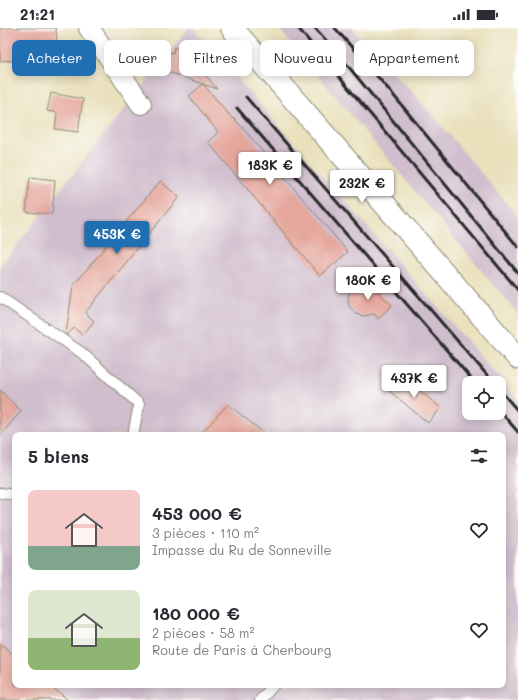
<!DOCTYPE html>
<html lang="fr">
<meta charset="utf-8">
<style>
body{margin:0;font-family:Mali,sans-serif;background:#f7f7f7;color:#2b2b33;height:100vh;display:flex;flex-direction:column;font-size:15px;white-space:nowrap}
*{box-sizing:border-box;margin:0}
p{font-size:13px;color:#7c7c81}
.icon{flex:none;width:22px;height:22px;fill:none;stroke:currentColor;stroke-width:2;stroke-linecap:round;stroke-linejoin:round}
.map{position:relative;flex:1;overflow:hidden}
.sheet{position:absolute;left:12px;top:404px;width:494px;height:256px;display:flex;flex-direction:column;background:#fff;border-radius:8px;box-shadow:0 2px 10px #0003}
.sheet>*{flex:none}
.top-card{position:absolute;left:12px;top:12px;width:494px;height:36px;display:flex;gap:8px}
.fabs{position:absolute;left:462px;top:348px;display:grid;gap:8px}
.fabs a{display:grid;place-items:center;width:44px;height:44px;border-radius:8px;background:#fff;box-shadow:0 2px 10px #0003;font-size:20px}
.price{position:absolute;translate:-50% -34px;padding:0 9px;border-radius:4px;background:#fff;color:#222;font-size:13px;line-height:26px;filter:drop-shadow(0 1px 2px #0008)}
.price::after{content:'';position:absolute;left:50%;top:24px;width:12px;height:9px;margin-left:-6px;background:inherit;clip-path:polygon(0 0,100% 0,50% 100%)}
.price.selected{background:#1f6fb2;color:#fff}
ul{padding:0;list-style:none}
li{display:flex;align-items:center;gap:12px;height:100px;padding:0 16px}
li span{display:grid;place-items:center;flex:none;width:112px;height:80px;border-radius:8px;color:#555}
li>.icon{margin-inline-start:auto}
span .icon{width:48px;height:48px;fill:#fffc;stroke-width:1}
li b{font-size:17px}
h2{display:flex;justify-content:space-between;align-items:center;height:48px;padding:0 16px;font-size:17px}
.tag{padding:0 14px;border-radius:8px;background:#fff;box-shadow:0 2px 10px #0003;font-size:14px;line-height:36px}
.tag.selected{background:#1f6fb2;color:#fff}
.status{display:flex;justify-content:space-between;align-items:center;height:28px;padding:0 20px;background:#fff;direction:ltr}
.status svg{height:11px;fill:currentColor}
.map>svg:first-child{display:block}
.industrial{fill:#d0bdcd;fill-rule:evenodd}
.building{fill:#e5a69c}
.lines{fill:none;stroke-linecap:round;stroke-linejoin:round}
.lane-casing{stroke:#8a8674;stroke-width:12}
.street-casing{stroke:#8a8674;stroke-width:22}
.secondary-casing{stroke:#8a8674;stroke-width:24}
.lane{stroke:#fff;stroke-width:10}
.street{stroke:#fff;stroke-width:20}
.secondary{stroke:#fff;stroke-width:22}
.rail{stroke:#2b2b2b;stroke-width:3}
</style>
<div class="status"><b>21:21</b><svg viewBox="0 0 49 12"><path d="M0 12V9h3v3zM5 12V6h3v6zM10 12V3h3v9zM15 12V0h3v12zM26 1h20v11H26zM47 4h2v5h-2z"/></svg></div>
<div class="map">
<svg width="518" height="672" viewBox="0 0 518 672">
<rect width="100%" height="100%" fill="#fdfcf7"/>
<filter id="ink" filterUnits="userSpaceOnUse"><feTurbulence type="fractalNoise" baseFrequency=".025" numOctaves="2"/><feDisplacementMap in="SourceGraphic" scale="8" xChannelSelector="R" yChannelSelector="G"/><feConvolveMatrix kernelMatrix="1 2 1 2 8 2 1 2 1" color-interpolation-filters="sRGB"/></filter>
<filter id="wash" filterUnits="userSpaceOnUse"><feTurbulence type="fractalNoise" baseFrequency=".012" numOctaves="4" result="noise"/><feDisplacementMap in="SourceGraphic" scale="16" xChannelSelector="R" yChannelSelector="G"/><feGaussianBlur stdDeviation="0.9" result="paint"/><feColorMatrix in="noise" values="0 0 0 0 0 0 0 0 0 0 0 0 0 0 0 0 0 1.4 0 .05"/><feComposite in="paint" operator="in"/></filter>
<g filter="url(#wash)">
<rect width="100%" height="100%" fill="#e9e0bc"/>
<path class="industrial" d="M 188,0 L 193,0 L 518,371 L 518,672 L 0,672 L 0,238 ZM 469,355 L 499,355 L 499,385 L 469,385 ZM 15,407 L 503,407 L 503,657 L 15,657 Z
M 278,0 L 352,0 L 425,78 L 518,189 L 518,286 Z"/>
<g id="blocks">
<path class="building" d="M 0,0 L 56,0 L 58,31 L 0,33 Z
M 146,16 L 173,25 L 174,19 L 197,27 L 195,34 L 217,61 L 140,34 Z
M 203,56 L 233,91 L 234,90 L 348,224 L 320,248 L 208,114 L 218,104 L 189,68 Z
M 51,65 L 83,71 L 78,104 L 55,101 L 57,85 L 47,83 Z
M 30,149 L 55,152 L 52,186 L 26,184 Z
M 160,153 L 179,169 L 85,285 L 94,293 L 83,307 L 74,300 L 67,307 L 66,306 L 73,258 Z
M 361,256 L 371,258 L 392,277 L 378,291 L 374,286 L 364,288 L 356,286 L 349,278 L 348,273 L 349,264 L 353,260 Z
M 399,346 L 441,380 L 428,395 L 387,361 Z
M 0,362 L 21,383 L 0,408 Z
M 228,376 L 266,407 L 200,407 Z
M 0,615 L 15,628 L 15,657 L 50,657 L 68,672 L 0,672 Z"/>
</g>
</g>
<g filter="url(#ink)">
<use href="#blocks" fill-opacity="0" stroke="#8a8674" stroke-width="1"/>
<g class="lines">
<g class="lane-casing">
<path id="lane" d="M 0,269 L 82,325 L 139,376 L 133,407
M 0,465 L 15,467
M 260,672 L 274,657"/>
</g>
<g class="street-casing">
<path id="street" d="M 89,0 L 141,76"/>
</g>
<g class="secondary-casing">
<path id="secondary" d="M 232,0 L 518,330"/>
</g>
<use href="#lane" class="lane"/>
<use href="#street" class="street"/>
<use href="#secondary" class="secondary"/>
<path class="rail" d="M 298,0 L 518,262
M 315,0 L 339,27 L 518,245
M 335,0 L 390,63 L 518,219
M 246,69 L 494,355
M 237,80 L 475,355
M 499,361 L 518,383
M 499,382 L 518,404"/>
</g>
</g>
</svg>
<div class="fabs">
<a><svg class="icon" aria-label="locate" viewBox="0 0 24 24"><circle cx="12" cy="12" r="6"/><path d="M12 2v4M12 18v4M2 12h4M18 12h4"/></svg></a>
</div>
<b class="price" style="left:270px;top:158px">183K €</b>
<b class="price" style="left:362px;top:176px">232K €</b>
<b class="price selected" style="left:117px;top:227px">453K €</b>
<b class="price" style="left:368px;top:273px">180K €</b>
<b class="price" style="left:414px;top:371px">437K €</b>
<div class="top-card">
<a class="tag selected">Acheter</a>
<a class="tag">Louer</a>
<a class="tag">Filtres</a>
<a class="tag">Nouveau</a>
<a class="tag">Appartement</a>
</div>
<section class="sheet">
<h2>5 biens<svg class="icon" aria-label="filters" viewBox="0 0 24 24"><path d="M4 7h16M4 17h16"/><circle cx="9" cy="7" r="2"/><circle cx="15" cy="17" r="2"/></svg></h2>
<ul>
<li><span style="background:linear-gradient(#f6c9c9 70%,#7fa58c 0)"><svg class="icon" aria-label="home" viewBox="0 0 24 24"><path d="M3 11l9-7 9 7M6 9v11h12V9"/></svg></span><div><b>453 000 €</b><p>3 pièces · 110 m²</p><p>Impasse du Ru de Sonneville</p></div><svg class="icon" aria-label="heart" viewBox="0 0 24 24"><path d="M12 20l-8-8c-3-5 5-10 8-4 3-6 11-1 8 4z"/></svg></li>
<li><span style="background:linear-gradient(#dfe7d0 60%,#8fb573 0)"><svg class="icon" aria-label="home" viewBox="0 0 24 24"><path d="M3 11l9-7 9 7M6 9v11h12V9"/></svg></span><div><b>180 000 €</b><p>2 pièces · 58 m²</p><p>Route de Paris à Cherbourg</p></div><svg class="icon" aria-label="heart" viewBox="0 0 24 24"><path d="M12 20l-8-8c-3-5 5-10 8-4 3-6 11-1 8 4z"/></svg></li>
</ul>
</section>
</div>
